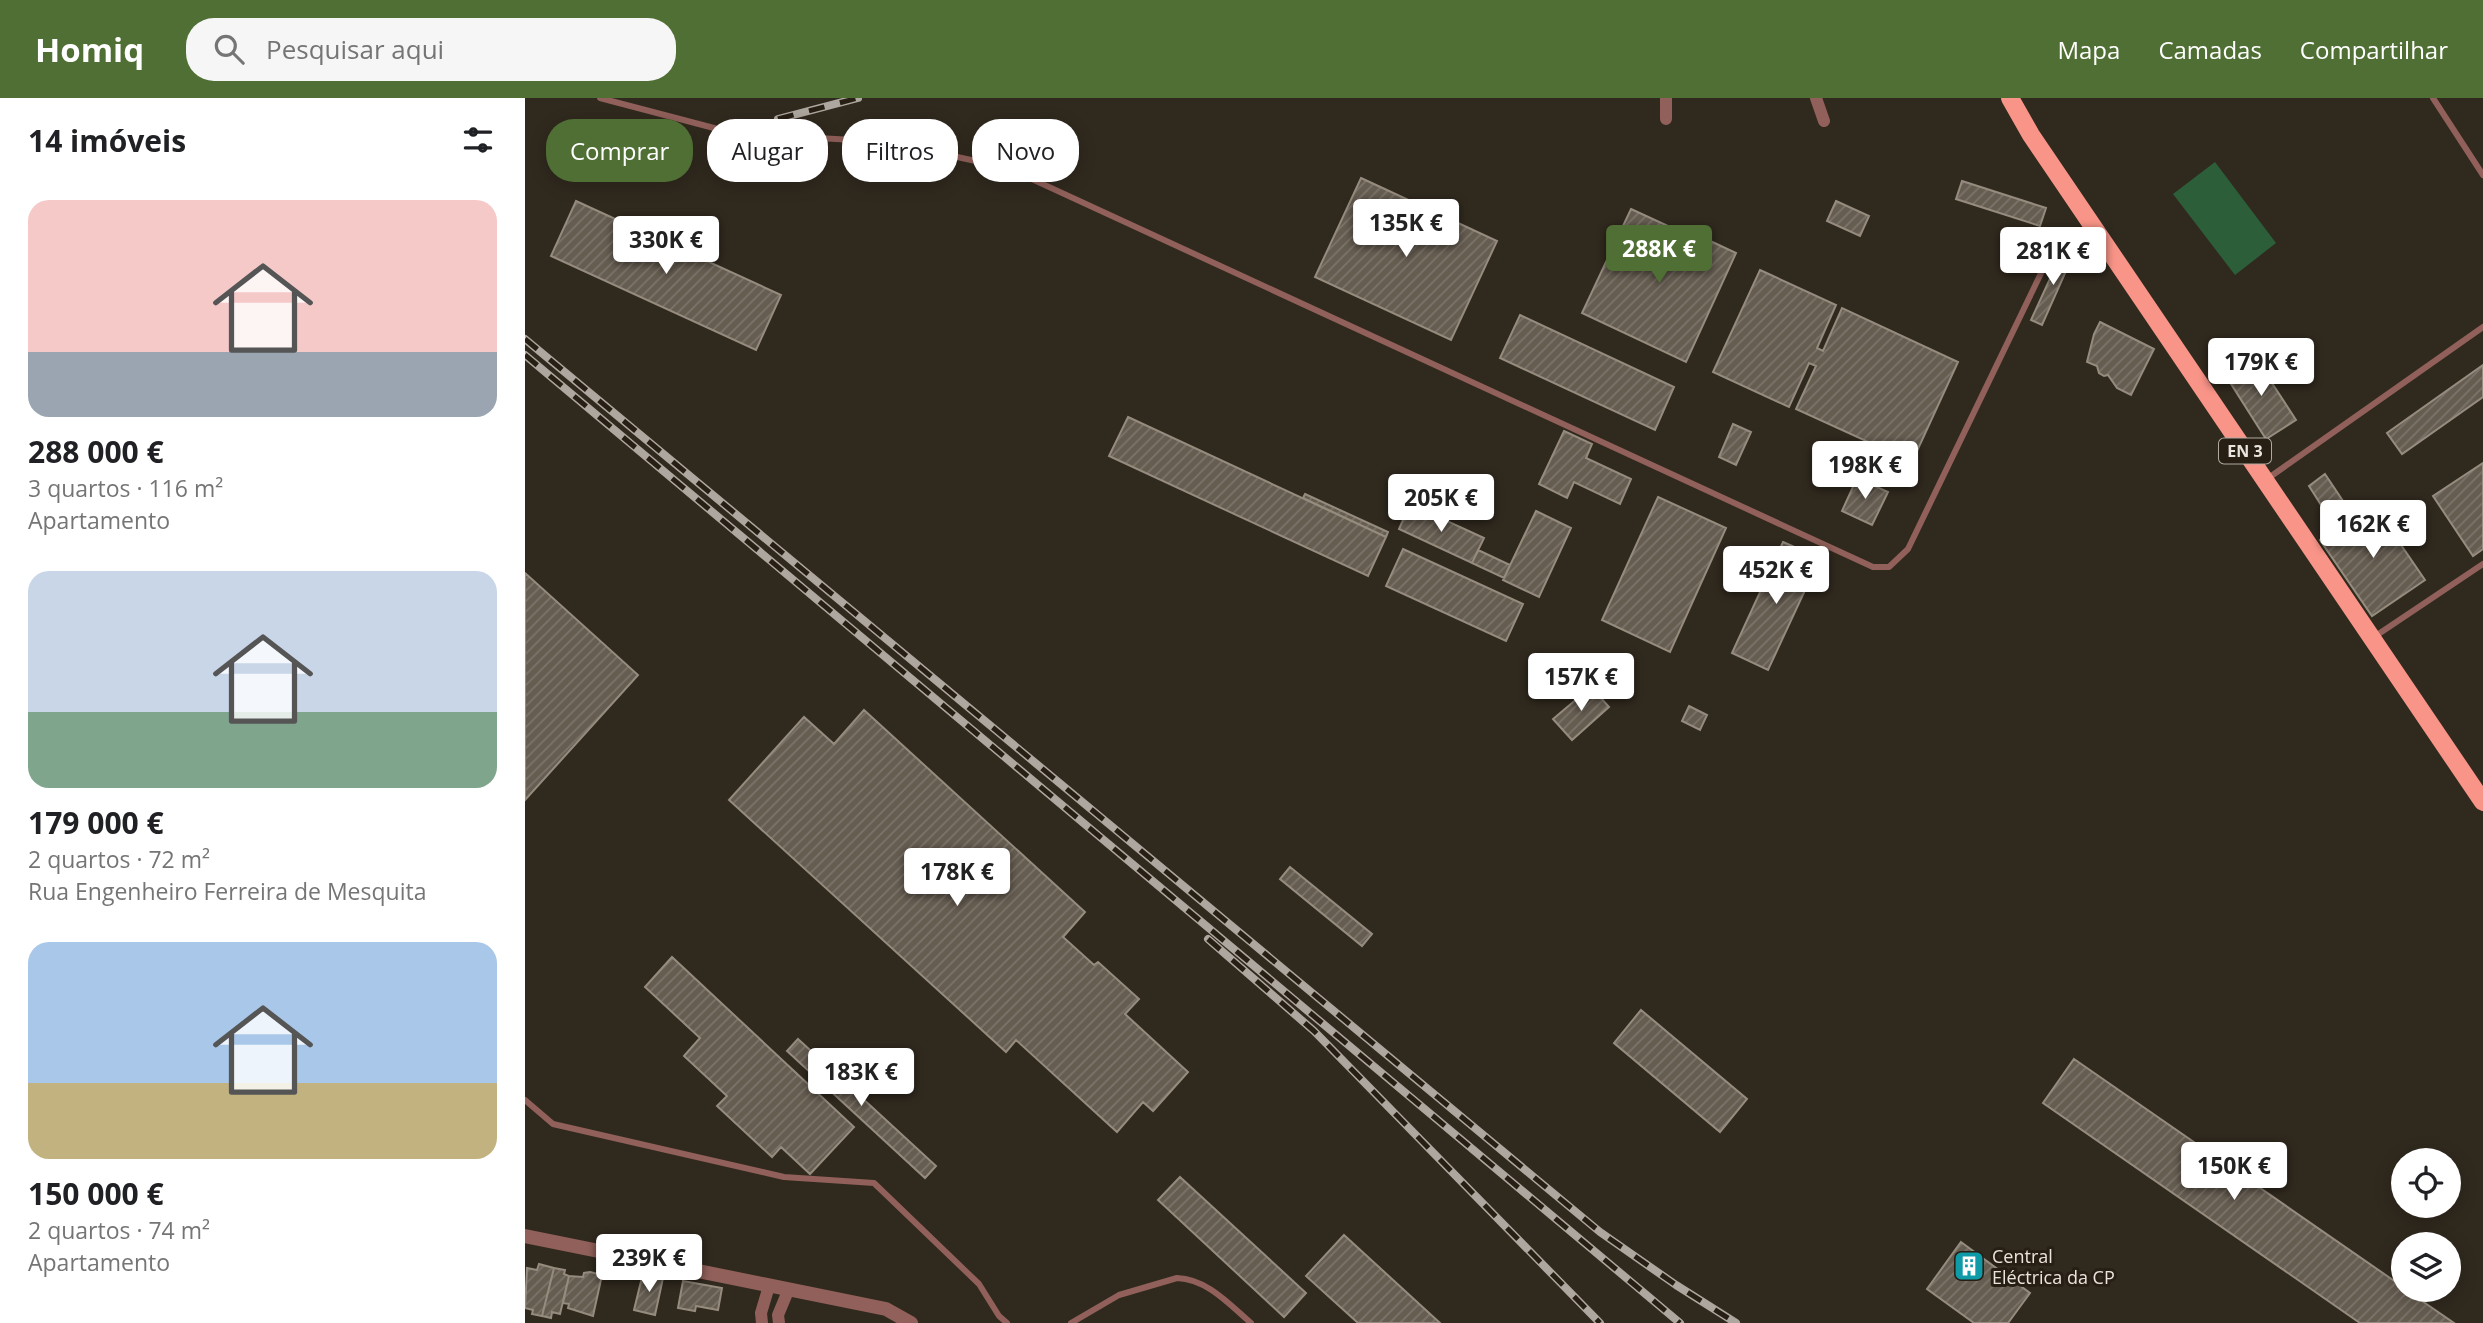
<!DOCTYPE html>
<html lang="pt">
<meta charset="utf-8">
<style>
body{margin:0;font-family:"Open Sans",sans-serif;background:#f6f6f6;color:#202124;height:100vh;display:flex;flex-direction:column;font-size:26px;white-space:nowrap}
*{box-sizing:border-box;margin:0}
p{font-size:23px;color:#757577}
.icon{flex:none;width:38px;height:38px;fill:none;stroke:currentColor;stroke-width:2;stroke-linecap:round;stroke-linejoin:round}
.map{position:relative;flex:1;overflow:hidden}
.side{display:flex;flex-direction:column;background:#fff;width:525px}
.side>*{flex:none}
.guide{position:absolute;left:21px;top:21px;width:665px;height:63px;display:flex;gap:14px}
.tools{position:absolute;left:1866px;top:1050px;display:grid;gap:14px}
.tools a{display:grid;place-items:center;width:70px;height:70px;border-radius:50%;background:#fff;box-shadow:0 4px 18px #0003;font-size:35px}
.price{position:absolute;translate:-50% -60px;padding:0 16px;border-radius:7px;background:#fff;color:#222;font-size:23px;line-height:46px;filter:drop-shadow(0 2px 4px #0008)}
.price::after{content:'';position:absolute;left:50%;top:42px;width:21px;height:16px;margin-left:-10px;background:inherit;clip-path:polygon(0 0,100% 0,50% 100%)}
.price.selected{background:#506f34;color:#fff}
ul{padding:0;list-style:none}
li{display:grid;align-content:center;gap:14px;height:371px;padding:0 28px}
li span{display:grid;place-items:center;height:217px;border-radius:21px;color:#555}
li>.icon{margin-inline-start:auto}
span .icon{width:126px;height:126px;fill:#fffc;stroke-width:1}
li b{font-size:30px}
h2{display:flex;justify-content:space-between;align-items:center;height:84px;padding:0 28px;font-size:30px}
.pill{padding:0 24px;border-radius:28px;background:#fff;box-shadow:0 4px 18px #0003;font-size:24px;line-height:63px}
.pill.selected{background:#506f34;color:#fff}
header{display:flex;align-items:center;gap:42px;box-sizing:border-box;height:98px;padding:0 35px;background:#506f34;color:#fff}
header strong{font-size:33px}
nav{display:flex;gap:38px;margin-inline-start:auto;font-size:24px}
.search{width:490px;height:63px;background:#f6f6f6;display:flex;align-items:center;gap:18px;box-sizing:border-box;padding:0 24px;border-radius:28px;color:#757577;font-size:26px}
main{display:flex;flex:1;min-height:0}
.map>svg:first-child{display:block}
.green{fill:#2c5e39}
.building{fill:url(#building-hatch);stroke:#958c7e;stroke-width:2}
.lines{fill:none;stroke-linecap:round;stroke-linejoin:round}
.service{stroke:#91605a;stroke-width:6}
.minor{stroke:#91605a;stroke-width:12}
.tertiary{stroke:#91605a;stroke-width:14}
.primary{stroke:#f99488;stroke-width:18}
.rail-casing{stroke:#ada79f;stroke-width:8}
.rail{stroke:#271f14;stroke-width:5;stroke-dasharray:16;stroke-linecap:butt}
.labels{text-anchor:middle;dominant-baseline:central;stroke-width:6;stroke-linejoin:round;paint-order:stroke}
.shield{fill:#271f14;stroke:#afa9a1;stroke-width:2}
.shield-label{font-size:16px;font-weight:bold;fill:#e9e4dd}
.poi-label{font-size:18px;fill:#e9e4dd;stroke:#271f14;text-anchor:start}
</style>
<header>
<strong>Homiq</strong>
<div class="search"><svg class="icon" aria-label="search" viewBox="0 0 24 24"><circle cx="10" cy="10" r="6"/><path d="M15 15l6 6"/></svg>Pesquisar aqui</div>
<nav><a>Mapa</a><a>Camadas</a><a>Compartilhar</a></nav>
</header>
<main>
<section class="side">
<h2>14 imóveis<svg class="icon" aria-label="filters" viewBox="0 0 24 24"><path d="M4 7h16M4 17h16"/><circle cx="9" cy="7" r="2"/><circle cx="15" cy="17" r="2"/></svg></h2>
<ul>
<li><span style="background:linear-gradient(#f6c9c9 70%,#9aa5b1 0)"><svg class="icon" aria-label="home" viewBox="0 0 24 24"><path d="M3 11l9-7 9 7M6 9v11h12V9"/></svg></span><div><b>288 000 €</b><p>3 quartos · 116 m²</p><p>Apartamento</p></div></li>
<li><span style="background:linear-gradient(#c9d6e8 65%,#7fa58c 0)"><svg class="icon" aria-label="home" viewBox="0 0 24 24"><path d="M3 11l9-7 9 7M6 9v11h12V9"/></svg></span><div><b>179 000 €</b><p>2 quartos · 72 m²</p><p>Rua Engenheiro Ferreira de Mesquita</p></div></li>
<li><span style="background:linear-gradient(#a9c7e8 65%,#c2b280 0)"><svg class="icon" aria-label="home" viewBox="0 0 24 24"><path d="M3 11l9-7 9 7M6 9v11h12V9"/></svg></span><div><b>150 000 €</b><p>2 quartos · 74 m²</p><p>Apartamento</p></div></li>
</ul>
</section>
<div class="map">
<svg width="1958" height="1225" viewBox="0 0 1958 1225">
<defs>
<pattern id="building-hatch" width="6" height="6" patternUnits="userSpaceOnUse" patternTransform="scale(1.75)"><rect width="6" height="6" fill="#665d51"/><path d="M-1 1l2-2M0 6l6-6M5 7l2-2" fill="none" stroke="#7c746a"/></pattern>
</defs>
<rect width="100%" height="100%" fill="#30291e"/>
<path class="green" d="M 1690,64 L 1751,145 L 1710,177 L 1648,96 Z"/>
<path class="building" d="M 836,80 L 972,143 L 926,242 L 790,179 Z
M 1437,83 L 1521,110 L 1515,128 L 1431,101 Z
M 51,103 L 256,197 L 231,252 L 26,158 Z
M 1311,103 L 1344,118 L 1335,138 L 1302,123 Z
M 1106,111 L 1158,135 L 1160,131 L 1211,155 L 1161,264 L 1057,215 Z
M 1539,150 L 1549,155 L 1517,227 L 1506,222 Z
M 1235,172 L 1311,207 L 1292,250 L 1298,253 L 1317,210 L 1433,264 L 1387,364 L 1271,311 L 1291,268 L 1284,265 L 1264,309 L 1188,274 Z
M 995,217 L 1149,289 L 1130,332 L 975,260 Z
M 1575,224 L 1629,251 L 1606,297 L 1592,290 L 1583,277 L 1579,278 L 1574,275 L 1572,268 L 1562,264 L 1569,236 Z
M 1730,259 L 1771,322 L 1741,341 L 1701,278 Z
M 1958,267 L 1958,299 L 1877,356 L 1862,335 Z
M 603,319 L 861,439 L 843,478 L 584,358 Z
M 1208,326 L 1226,334 L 1211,367 L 1194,359 Z
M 1039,333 L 1067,346 L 1061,360 L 1106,381 L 1095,406 L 1049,384 L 1042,400 L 1014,386 Z
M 1958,365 L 1958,451 L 1948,458 L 1908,398 Z
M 1800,376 L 1822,409 L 1805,421 L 1784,388 Z
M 1332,380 L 1363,394 L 1347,427 L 1317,413 Z
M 780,396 L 863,434 L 861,439 L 778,400 Z
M 1133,399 L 1201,430 L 1145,554 L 1077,522 Z
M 885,406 L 959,440 L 947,465 L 874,431 Z
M 1848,406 L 1900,482 L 1847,518 L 1795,442 Z
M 1011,413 L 1046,430 L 1014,499 L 978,482 Z
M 1258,444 L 1295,460 L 1243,572 L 1207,555 Z
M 878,451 L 998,506 L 981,543 L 861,488 Z
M 953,452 L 985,467 L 979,480 L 947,465 Z
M 0,475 L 113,577 L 0,702 Z
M 1066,589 L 1084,609 L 1047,642 L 1028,621 Z
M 1164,608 L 1182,617 L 1175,632 L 1157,623 Z
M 339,612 L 560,814 L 538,839 L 569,867 L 573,864 L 614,901 L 600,916 L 663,974 L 628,1013 L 618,1004 L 592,1034 L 491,942 L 481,954 L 204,702 L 279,619 L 309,646 Z
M 765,769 L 847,836 L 837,848 L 755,781 Z
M 147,859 L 329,1029 L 285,1076 L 256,1049 L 247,1059 L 192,1008 L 202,998 L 159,958 L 175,940 L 120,889 Z
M 1116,912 L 1222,1001 L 1195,1034 L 1089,945 Z
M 273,941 L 411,1068 L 400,1080 L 262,953 Z
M 1549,961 L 1878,1189 L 1878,1192 L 1881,1192 L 1929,1225 L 1835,1225 L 1518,1005 Z
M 655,1079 L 781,1195 L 759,1219 L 633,1102 Z
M 819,1137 L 915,1225 L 833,1225 L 781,1178 Z
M 1436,1144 L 1505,1195 L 1483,1225 L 1449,1225 L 1402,1191 Z
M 14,1166 L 29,1170 L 17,1218 L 7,1216 L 8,1212 L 0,1210 L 2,1170 L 12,1172 Z
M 29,1170 L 40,1172 L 39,1176 L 44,1178 L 35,1216 L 27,1214 L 26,1220 L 17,1218 Z
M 65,1174 L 77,1177 L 68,1218 L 43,1210 L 44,1206 L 38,1205 L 44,1178 L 58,1179 L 59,1175 Z
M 118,1175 L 138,1180 L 130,1217 L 109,1212 Z
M 158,1183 L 197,1190 L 193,1212 L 171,1208 L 170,1213 L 153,1210 Z"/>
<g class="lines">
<path class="service" d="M 75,0 L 208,35 L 363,44 L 483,70 L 1348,469 L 1364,469 L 1383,451 L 1520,167 L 1520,145
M 1908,0 L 1958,77
M 1742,381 L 1958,229
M 1849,539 L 1958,466
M 0,1002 L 28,1026 L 259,1079 L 349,1085 L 454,1186 L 474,1218 L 482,1225
M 546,1225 L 594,1197 L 652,1180 C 682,1181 704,1206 726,1225"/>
<path class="minor" d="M 1291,0 L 1299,23
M 1141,21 L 1141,0
M 237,1225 L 236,1215 L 244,1188
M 254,1225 L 253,1217 L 263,1193"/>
<path class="tertiary" d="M 0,1138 L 361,1211 L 386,1225"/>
<path class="primary" d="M 1485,0 L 1506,37 L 1958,704"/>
<g class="rail-casing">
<path id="rail" d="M 253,21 L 333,0
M 0,241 L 1075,1134 L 1151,1187 L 1211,1225
M 0,257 L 1155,1225
M 683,841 L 789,933 L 1075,1225"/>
</g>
<use href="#rail" class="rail"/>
</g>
<defs>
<g id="building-square" transform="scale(1.575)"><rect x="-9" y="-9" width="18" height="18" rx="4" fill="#0f9aa8" stroke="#271f14"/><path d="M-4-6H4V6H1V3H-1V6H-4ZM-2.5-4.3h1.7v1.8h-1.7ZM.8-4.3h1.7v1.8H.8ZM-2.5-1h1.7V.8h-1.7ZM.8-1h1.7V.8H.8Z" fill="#fff"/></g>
</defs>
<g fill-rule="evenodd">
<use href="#building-square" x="1444" y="1168"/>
</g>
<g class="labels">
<rect class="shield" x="1694" y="340.5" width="52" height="25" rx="5"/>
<g class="shield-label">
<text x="1720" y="353">EN 3</text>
</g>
<g class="poi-label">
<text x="1467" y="1158">Central<tspan x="1467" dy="21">Eléctrica da CP</tspan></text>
</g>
</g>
</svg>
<div class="tools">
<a><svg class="icon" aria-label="locate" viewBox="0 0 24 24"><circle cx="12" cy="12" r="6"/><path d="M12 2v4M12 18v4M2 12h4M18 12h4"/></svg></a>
<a><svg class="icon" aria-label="layers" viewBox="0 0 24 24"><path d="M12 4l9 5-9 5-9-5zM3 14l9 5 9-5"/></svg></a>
</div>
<b class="price" style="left:881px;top:161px">135K €</b>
<b class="price" style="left:141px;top:178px">330K €</b>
<b class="price selected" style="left:1134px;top:187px">288K €</b>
<b class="price" style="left:1528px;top:189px">281K €</b>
<b class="price" style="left:1736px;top:300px">179K €</b>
<b class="price" style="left:1340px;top:403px">198K €</b>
<b class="price" style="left:916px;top:436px">205K €</b>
<b class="price" style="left:1848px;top:462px">162K €</b>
<b class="price" style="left:1251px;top:508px">452K €</b>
<b class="price" style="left:1056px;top:615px">157K €</b>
<b class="price" style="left:432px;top:810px">178K €</b>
<b class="price" style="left:336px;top:1010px">183K €</b>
<b class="price" style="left:1709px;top:1104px">150K €</b>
<b class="price" style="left:124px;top:1196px">239K €</b>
<div class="guide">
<a class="pill selected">Comprar</a>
<a class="pill">Alugar</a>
<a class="pill">Filtros</a>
<a class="pill">Novo</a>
</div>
</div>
</main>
